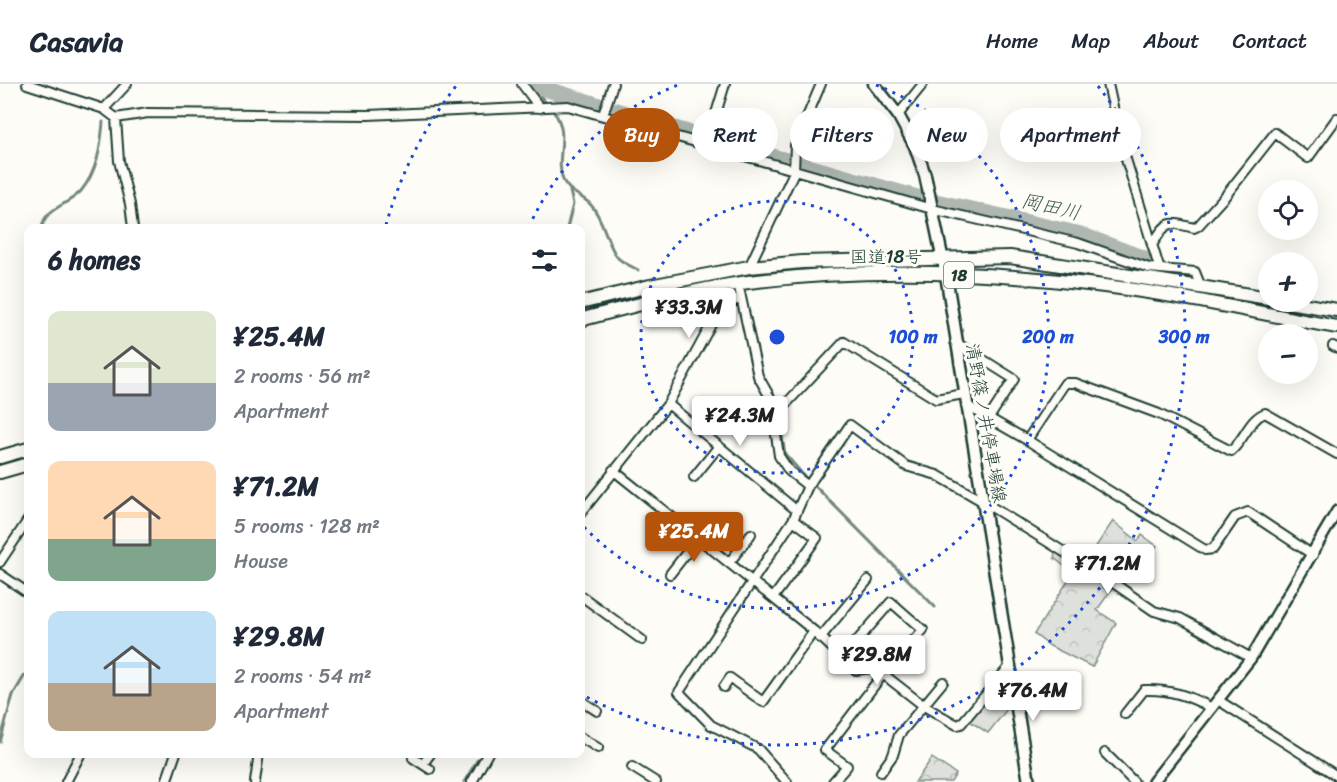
<!DOCTYPE html>
<meta charset="utf-8">
<style>
body{margin:0;font-family:Sriracha,"Klee One",sans-serif;background:#f2f2f3;color:#1f2937;height:100vh;display:flex;flex-direction:column;font-size:22px;white-space:nowrap}
*{box-sizing:border-box;margin:0}
p{font-size:20px;color:#747a83}
.icon{flex:none;width:33px;height:33px;fill:none;stroke:currentColor;stroke-width:2;stroke-linecap:round;stroke-linejoin:round}
.map{position:relative;flex:1;overflow:hidden}
.panel{position:absolute;left:24px;top:140px;width:561px;height:534px;display:flex;flex-direction:column;background:#fff;border-radius:12px;box-shadow:0 6px 24px #0002}
.panel>*{flex:none}
.guide{position:absolute;left:603px;top:24px;width:570px;height:54px;display:flex;gap:12px}
.buttons{position:absolute;left:1258px;top:96px;display:grid;gap:12px}
.buttons a{display:grid;place-items:center;width:60px;height:60px;border-radius:50%;background:#fff;box-shadow:0 6px 24px #0002;font-size:30px}
.price{position:absolute;translate:-50% -51px;padding:0 14px;border-radius:6px;background:#fff;color:#222;font-size:20px;line-height:39px;filter:drop-shadow(0 2px 3px #0008)}
.price::after{content:'';position:absolute;left:50%;top:36px;width:18px;height:14px;margin-left:-9px;background:inherit;clip-path:polygon(0 0,100% 0,50% 100%)}
.price.active{background:#b45309;color:#fff}
ul{padding:0;list-style:none}
li{display:flex;align-items:center;gap:18px;height:150px;padding:0 24px}
li span{display:grid;place-items:center;flex:none;width:168px;height:120px;border-radius:12px;color:#555}
li>.icon{margin-inline-start:auto}
span .icon{width:72px;height:72px;fill:#fffc;stroke-width:1}
li b{font-size:26px}
h2{display:flex;justify-content:space-between;align-items:center;height:72px;padding:0 24px;font-size:26px}
.chip{padding:0 21px;border-radius:27px;background:#fff;box-shadow:0 6px 24px #0002;font-size:21px;line-height:54px}
.chip.active{background:#b45309;color:#fff}
header{display:flex;align-items:center;gap:36px;box-sizing:border-box;height:84px;padding:0 30px;background:#fff;border-bottom:2px solid #e0e1e3}
header strong{font-size:28px}
nav{display:flex;gap:33px;margin-inline-start:auto;font-size:21px}
.map>svg:first-child{display:block}
.green{fill:#dde0db;stroke:#7e8e88;stroke-width:1.5}
.forest{fill:url(#forest-crowns);stroke:#7e8e88;stroke-width:1.5}
.lines{fill:none;stroke-linecap:round;stroke-linejoin:round}
.stream{stroke:#75877f;stroke-width:3}
.river{stroke:#aeb8b1;stroke-width:16}
.minor-casing{stroke:#1f3d34;stroke-width:12}
.tertiary-casing{stroke:#1f3d34;stroke-width:14}
.secondary-casing{stroke:#1f3d34;stroke-width:15}
.trunk-casing{stroke:#1f3d34;stroke-width:16}
.minor{stroke:#fdfcf7;stroke-width:8}
.tertiary{stroke:#fdfcf7;stroke-width:9}
.secondary{stroke:#fdfcf7;stroke-width:10}
.trunk{stroke:#fdfcf7;stroke-width:12}
.ring{fill:none;stroke:#1d4ed8;stroke-width:3;stroke-dasharray:3 6}
.labels{text-anchor:middle;dominant-baseline:central;stroke-width:6;stroke-linejoin:round;paint-order:stroke}
.shield{fill:#fdfcf7;stroke:#62766e;stroke-width:1.5}
.shield-label{font-size:16px;font-weight:bold;fill:#1f3d34}
.street-label{font-size:18px;fill:#1f3d34;stroke:#fdfcf7}
.water-label{font-size:20px;font-style:italic;fill:#435c53;stroke:#fdfcf7}
.centre{fill:#1d4ed8;stroke:#fdfcf7;stroke-width:3}
.ring-label{font-size:18px;text-anchor:middle;font-weight:bold;fill:#1d4ed8;stroke:#fdfcf7;stroke-width:6;stroke-linejoin:round;paint-order:stroke}
</style>
<header>
<strong>Casavia</strong>
<nav><a>Home</a><a>Map</a><a>About</a><a>Contact</a></nav>
</header>
<div class="map">
<svg width="1337" height="698" viewBox="0 0 1337 698">
<defs>
<pattern id="forest-crowns" width="20" height="18" patternUnits="userSpaceOnUse" patternTransform="scale(1.5)"><rect width="20" height="18" fill="#dde0db"/><path d="M2 6a3 3 0 1 1 6 0M12 15a3 3 0 1 1 6 0" fill="none" stroke="#bdc1bd"/></pattern>
</defs>
<rect width="100%" height="100%" fill="#fdfcf7"/>
<filter id="ink" filterUnits="userSpaceOnUse"><feTurbulence type="fractalNoise" baseFrequency=".0167" numOctaves="2"/><feDisplacementMap in="SourceGraphic" scale="12" xChannelSelector="R" yChannelSelector="G"/><feConvolveMatrix kernelMatrix="1 2 1 2 8 2 1 2 1" color-interpolation-filters="sRGB"/></filter>
<g filter="url(#ink)">
<path class="green" d="M 1006,591 L 1012,619 L 988,649 L 968,636 Z"/>
<path class="forest" d="M 1113,437 L 1138,457 L 1142,451 L 1157,462 L 1143,482 L 1133,475 L 1097,526 L 1116,539 L 1092,583 L 1050,562 L 1034,550 L 1073,489 L 1054,474 L 1056,465 L 1083,482 Z
M 932,674 L 956,690 L 951,698 L 915,698 Z"/>
<g class="lines">
<path class="stream" d="M 531,1 L 547,20
M 552,25 C 572,50 554,72 563,96 C 568,108 583,112 591,121 C 604,135 607,162 618,174 C 623,179 633,183 638,186
M 42,144 C 44,124 69,121 81,107 C 97,88 101,62 103,38
M 567,144 L 573,120 L 570,107
M 778,328 L 785,370 L 805,393
M 815,402 L 935,523
M 0,658 L 13,611 L 28,586
M 464,698 L 478,675"/>
<path class="river" d="M 530,0 L 699,52
M 714,56 L 919,114
M 938,118 L 1079,150 L 1151,177"/>
<g class="minor-casing">
<path id="minor" d="M 27,0 L 104,25 L 116,34 L 148,29 L 368,31 L 568,22 L 932,125 L 1078,159 L 1149,184 L 1195,188 L 1201,203
M 522,0 L 540,24
M 1108,0 L 1121,59 L 1159,183
M 104,25 L 127,0
M 603,31 L 613,0
M 898,31 L 923,0
M 116,34 L 119,77 L 130,120 L 133,144
M 706,62 L 725,0
M 1152,161 C 1167,138 1166,136 1194,144 L 1198,142 L 1226,111 L 1275,49 L 1308,74 L 1337,34
M 749,183 L 794,88 L 795,61 L 821,0
M 741,213 L 758,292 L 771,315 L 779,372 L 789,387 L 808,402 L 793,436 L 679,608 L 711,641 L 758,665 L 787,698
M 955,258 L 1014,295 L 989,334
M 1333,262 L 1337,264
M 668,320 L 796,426
M 966,321 L 1027,356 L 1205,466 L 1213,465 L 1235,433 L 1248,428 L 1313,471
M 772,322 L 785,321 L 844,258 L 936,315 L 964,310
M 1027,356 L 1065,299 L 1075,299 L 1159,330 L 1231,367 C 1245,355 1249,335 1265,329 L 1337,370
M 613,386 L 814,547 L 856,586 L 871,584 L 883,590 L 924,622 L 957,641 L 961,640 L 1009,583
M 694,393 L 719,362
M 808,402 L 850,341 L 906,382 L 937,391 L 982,417 L 1109,496 L 1154,527 L 1180,534 L 1251,574
M 580,430 L 668,320 L 719,226 L 741,213 L 738,200
M 0,478 L 28,436
M 729,479 L 751,450
M 0,490 L 28,509
M 670,490 L 699,453
M 580,511 L 642,556
M 773,514 L 817,454 L 793,436
M 820,554 L 868,496
M 724,603 L 730,594 L 763,618 L 814,547
M 580,616 L 597,627
M 1218,616 L 1337,692
M 1125,630 L 1144,606 C 1170,605 1189,612 1212,624
M 580,653 L 598,664
M 1105,669 L 1134,698
M 413,674 L 430,685
M 423,680 L 431,669
M 632,683 L 656,698
M 881,688 L 893,671 L 899,651 L 943,598
M 66,698 L 81,669
M 166,698 L 176,669
M 255,698 L 259,669
M 472,698 L 488,669
M 833,698 L 847,682 L 825,666 L 883,590 L 923,546 L 891,518 L 842,574"/>
</g>
<g class="tertiary-casing">
<path id="tertiary" d="M 1153,698 L 1251,574 L 1337,427"/>
</g>
<g class="secondary-casing">
<path id="secondary" d="M 874,0 L 898,31 L 915,62 L 925,91 L 946,191 L 1029,698"/>
</g>
<g class="trunk-casing">
<path id="trunk" d="M 1288,218 L 1337,226
M 580,219 L 650,202 L 749,183 L 802,178 L 1010,173 L 1269,214
M 580,236 C 635,221 692,206 748,198 C 862,184 982,187 1096,201 C 1177,210 1257,229 1337,243
M 0,373 L 28,365
M 0,388 L 28,380"/>
</g>
<use href="#minor" class="minor"/>
<use href="#tertiary" class="tertiary"/>
<use href="#secondary" class="secondary"/>
<use href="#trunk" class="trunk"/>
</g>
</g>
<g class="ring">
<circle cx="777" cy="253" r="136"/>
<path d="M529 143A271 271 0 0 1 678 1M876 1A271 271 0 1 1 582 441"/>
<path d="M386 141A407 407 0 0 1 456 2M1098 2A407 407 0 0 1 583 611"/>
</g>
<g class="labels">
<rect class="shield" x="944" y="178" width="30" height="26" rx="4.5"/>
<g class="shield-label">
<text x="959" y="191">18</text>
</g>
<g class="street-label">
<text x="886" y="173">国道18号</text>
<text transform="translate(986 339) rotate(80)">清野篠ノ井停車場線</text>
</g>
<g class="water-label">
<text transform="translate(1051 123) rotate(13)">岡田川</text>
</g>
</g>
<circle cx="777" cy="253" r="9" class="centre"/>
<g class="ring-label">
<text x="913" y="259">100 m</text>
<text x="1048" y="259">200 m</text>
<text x="1184" y="259">300 m</text>
</g>
</svg>
<div class="buttons">
<a><svg class="icon" aria-label="locate" viewBox="0 0 24 24"><circle cx="12" cy="12" r="6"/><path d="M12 2v4M12 18v4M2 12h4M18 12h4"/></svg></a>
<a>+</a>
<a>−</a>
</div>
<b class="price" style="left:689px;top:255px">¥33.3M</b>
<b class="price" style="left:740px;top:363px">¥24.3M</b>
<b class="price active" style="left:694px;top:479px">¥25.4M</b>
<b class="price" style="left:1108px;top:511px">¥71.2M</b>
<b class="price" style="left:877px;top:602px">¥29.8M</b>
<b class="price" style="left:1033px;top:638px">¥76.4M</b>
<div class="guide">
<a class="chip active">Buy</a>
<a class="chip">Rent</a>
<a class="chip">Filters</a>
<a class="chip">New</a>
<a class="chip">Apartment</a>
</div>
<section class="panel">
<h2>6 homes<svg class="icon" aria-label="filters" viewBox="0 0 24 24"><path d="M4 7h16M4 17h16"/><circle cx="9" cy="7" r="2"/><circle cx="15" cy="17" r="2"/></svg></h2>
<ul>
<li><span style="background:linear-gradient(#dfe7d0 60%,#9aa5b1 0)"><svg class="icon" aria-label="home" viewBox="0 0 24 24"><path d="M3 11l9-7 9 7M6 9v11h12V9"/></svg></span><div><b>¥25.4M</b><p>2 rooms · 56 m²</p><p>Apartment</p></div></li>
<li><span style="background:linear-gradient(#ffd9b3 65%,#7fa58c 0)"><svg class="icon" aria-label="home" viewBox="0 0 24 24"><path d="M3 11l9-7 9 7M6 9v11h12V9"/></svg></span><div><b>¥71.2M</b><p>5 rooms · 128 m²</p><p>House</p></div></li>
<li><span style="background:linear-gradient(#bfe0f5 60%,#b9a48a 0)"><svg class="icon" aria-label="home" viewBox="0 0 24 24"><path d="M3 11l9-7 9 7M6 9v11h12V9"/></svg></span><div><b>¥29.8M</b><p>2 rooms · 54 m²</p><p>Apartment</p></div></li>
</ul>
</section>
</div>
